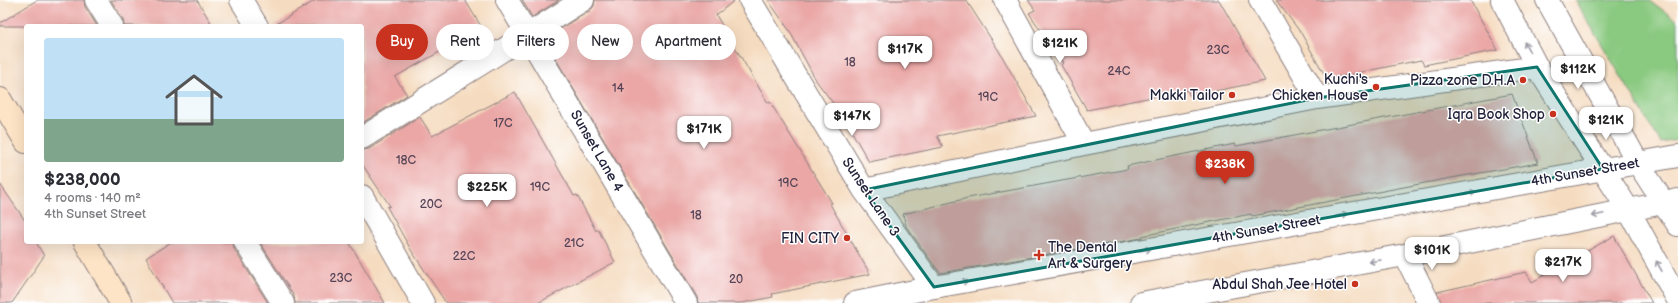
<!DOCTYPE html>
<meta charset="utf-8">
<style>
body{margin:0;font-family:"Balsamiq Sans",sans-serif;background:#f7f7f7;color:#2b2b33;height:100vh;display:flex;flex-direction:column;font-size:15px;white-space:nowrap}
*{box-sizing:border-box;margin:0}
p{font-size:13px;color:#7c7c81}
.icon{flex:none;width:22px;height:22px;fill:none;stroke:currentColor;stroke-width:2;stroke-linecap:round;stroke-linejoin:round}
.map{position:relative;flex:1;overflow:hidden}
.sheet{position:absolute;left:24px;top:24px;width:340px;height:220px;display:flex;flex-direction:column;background:#fff;border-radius:4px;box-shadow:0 4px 16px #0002}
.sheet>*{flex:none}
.guide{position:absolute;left:376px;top:24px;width:380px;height:36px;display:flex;gap:8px}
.price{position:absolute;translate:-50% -34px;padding:0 9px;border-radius:8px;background:#fff;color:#222;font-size:13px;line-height:26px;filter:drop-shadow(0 1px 2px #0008)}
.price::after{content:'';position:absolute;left:50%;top:24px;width:12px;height:9px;margin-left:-6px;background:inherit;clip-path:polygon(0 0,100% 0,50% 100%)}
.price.current{background:#c8321e;color:#fff}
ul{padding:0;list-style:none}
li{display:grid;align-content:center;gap:8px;height:212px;padding:0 20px}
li+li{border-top:1px solid #e1e1e2}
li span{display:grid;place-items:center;height:124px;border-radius:4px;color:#555}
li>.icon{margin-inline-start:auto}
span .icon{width:72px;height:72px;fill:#fffc;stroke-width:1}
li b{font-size:17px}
.tag{padding:0 14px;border-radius:18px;background:#fff;box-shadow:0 4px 16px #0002;font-size:14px;line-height:36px}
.tag.current{background:#c8321e;color:#fff}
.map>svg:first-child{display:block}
.green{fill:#8ac980;stroke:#56765e}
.building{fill:#eaa7a6}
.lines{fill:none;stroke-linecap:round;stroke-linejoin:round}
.minor-casing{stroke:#8c7e7d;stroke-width:24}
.tertiary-casing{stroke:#8c7e7d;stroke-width:24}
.secondary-casing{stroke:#8c7e7d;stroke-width:24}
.minor{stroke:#fff;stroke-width:22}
.tertiary{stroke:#fff;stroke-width:22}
.secondary{stroke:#fee4c6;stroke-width:22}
.oneway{stroke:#9c9ca7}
.marked{fill:#0f766e;fill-opacity:0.2;stroke:#0f766e;stroke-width:3;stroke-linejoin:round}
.poi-dot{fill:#c8321e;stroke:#fff;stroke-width:1.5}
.labels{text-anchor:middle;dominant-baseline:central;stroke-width:3;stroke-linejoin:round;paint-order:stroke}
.number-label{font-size:12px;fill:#544356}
.poi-label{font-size:14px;fill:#22223b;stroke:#fff;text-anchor:end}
.street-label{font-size:14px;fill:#22223b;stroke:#fff}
</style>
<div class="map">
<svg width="1678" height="303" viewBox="0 0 1678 303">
<rect width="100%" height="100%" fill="#fff"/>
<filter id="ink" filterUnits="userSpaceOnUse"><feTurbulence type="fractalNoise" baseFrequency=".025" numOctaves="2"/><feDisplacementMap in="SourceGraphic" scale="8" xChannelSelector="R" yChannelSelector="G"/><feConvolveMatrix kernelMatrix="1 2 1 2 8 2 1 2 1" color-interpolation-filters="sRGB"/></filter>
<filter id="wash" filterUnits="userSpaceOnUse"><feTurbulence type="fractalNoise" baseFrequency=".012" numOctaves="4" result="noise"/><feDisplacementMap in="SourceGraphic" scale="16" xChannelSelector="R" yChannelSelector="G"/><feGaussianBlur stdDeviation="0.9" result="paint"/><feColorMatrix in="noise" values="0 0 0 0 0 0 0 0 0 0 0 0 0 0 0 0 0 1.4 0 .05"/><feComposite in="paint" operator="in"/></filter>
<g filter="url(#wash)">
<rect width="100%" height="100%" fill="#f5dbbf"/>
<path class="green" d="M 1575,0 L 1649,0 L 1678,21 L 1678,140 L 1661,143 Z"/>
<g id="blocks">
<path class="building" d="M 37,0 L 84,0 L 85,7 L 97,26 L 0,26 L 0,23 Z
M 111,0 L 197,0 L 213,26 L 124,26 L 123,19 Z
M 316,0 L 465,0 L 482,28 L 395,77 L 407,95 L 362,123 L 362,26 L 273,26 Z
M 522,0 L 559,0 L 532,17 Z
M 595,0 L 735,0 L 716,15 L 768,103 L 770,102 L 832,203 L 830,204 L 870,274 L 772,294 L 773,297 L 742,303 L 698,303 L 697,297 L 544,39 L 590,11 L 594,6 Z
M 768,0 L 966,0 L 999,51 L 1036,116 L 937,136 L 943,147 L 869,162 L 843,116 L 817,82 L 789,30 Z
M 1028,0 L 1219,0 L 1265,81 L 1190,96 L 1187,90 L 1087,110 L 1061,65 L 1063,63 L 1029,13 L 1035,10 Z
M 1276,0 L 1470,0 L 1498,50 L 1424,65 L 1421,60 L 1327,79 L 1301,33 Z
M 515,92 L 574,196 L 577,195 L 596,231 L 598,229 L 615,262 L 538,303 L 446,303 L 411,250 L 387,207 L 390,206 L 362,164 L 362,150 L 369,149 L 420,117 L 432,136 Z
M 1512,94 L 1538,163 L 1451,178 L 1252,216 L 1251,214 L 1195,225 L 1142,236 L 1142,238 L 940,273 L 906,226 L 903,214 L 968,198 L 1128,169 L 1127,166 L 1180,155 L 1235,144 L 1236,146 Z
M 0,184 L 26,222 L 26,242 L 36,242 L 44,256 L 12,303 L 0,303 Z
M 1614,236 L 1652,303 L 1441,303 L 1437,292 L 1526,272 L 1532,282 Z
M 171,242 L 233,242 L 234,249 L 268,303 L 172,303 L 146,258 Z
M 260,242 L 349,242 L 385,303 L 295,303 L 294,296 Z"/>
</g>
</g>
<g filter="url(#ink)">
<use href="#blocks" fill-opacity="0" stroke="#8c7e7d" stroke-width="1"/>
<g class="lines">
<g class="minor-casing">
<path id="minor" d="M 96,0 L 112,26
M 241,0 L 257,26
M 507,0 L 686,303
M 750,0 L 864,190 L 934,287
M 1005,0 L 1084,144
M 1260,0 L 1317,98
M 362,138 L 583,0
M 864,190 L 1084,144 L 1317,98 L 1537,67
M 362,196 L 423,303
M 245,242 L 283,303
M 1405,255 L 1429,303"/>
</g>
<g class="tertiary-casing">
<path id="tertiary" d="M 1502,0 L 1537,67 L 1628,209 L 1678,300
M 1547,0 L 1638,163 L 1678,225
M 855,303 L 934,287 L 1678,156
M 1141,303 L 1405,255 L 1678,200"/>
</g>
<g class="secondary-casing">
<path id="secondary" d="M 0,99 L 26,142
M 85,242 L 121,303"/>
</g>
<use href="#minor" class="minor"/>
<use href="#tertiary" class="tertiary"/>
<use href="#secondary" class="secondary"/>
</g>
<defs><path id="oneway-shaft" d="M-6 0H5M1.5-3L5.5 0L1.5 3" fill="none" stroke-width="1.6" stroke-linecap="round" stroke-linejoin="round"/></defs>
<g class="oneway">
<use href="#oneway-shaft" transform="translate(1527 47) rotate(-118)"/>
<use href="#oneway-shaft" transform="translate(1470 193) rotate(-10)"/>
<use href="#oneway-shaft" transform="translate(1342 215) rotate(-10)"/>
<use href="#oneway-shaft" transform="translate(1598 215) rotate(168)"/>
<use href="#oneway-shaft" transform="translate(1145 250) rotate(-10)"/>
<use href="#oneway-shaft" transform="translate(1375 261) rotate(170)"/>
<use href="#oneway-shaft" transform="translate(1659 266) rotate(-119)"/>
<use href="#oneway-shaft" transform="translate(962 282) rotate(-10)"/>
</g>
</g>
<path class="marked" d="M 1537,67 L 1603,169 L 934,287 L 864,190 L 1317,98 Z"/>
<g class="poi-dot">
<circle cx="1523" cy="80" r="4"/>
<circle cx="1376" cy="87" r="4"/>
<circle cx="1232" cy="95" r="4"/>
<circle cx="1553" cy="114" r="4"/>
<circle cx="847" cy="238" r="4"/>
<path d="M1037 249h4v4h4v4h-4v4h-4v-4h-4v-4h4z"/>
<circle cx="1355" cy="284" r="4"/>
</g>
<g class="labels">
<g class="number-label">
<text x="1218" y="50">23C</text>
<text x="850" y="62">18</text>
<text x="1119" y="71">24C</text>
<text x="618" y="88">14</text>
<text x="988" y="97">19C</text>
<text x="503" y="123">17C</text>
<text x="406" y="160">18C</text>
<text x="788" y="183">19C</text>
<text x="540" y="187">19C</text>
<text x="431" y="204">20C</text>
<text x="696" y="215">18</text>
<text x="574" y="243">21C</text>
<text x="464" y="256">22C</text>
<text x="341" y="278">23C</text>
<text x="736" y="279">20</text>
</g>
<g class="poi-label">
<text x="1368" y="79">Kuchi's<tspan x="1368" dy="16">Chicken House</tspan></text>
<text x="1515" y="80">Pizza zone D.H.A</text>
<text x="1224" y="95">Makki Tailor</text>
<text x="1545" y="114">Iqra Book Shop</text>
<text x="839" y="238">FIN CITY</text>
<text x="1048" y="247" text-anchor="start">The Dental<tspan x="1048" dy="16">Art &amp; Surgery</tspan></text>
<text x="1347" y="284">Abdul Shah Jee Hotel</text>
</g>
<g class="street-label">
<text transform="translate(597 151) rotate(60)">Sunset Lane 4</text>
<text transform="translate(1585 172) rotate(-10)">4th Sunset Street</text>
<text transform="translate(871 197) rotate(56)">Sunset Lane 3</text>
<text transform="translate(1266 229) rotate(-10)">4th Sunset Street</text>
</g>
</g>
</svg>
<b class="price" style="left:1060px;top:64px">$121K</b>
<b class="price" style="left:905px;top:70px">$117K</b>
<b class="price" style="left:1578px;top:90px">$112K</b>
<b class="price" style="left:852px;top:137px">$147K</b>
<b class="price" style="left:1606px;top:141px">$121K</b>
<b class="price" style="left:704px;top:150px">$171K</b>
<b class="price current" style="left:1225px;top:185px">$238K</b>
<b class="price" style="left:487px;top:208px">$225K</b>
<b class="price" style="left:1432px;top:271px">$101K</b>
<b class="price" style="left:1563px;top:283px">$217K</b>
<div class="guide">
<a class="tag current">Buy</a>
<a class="tag">Rent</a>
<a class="tag">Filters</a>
<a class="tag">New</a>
<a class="tag">Apartment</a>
</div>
<section class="sheet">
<ul>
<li><span style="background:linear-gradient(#bfe0f5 65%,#7fa58c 0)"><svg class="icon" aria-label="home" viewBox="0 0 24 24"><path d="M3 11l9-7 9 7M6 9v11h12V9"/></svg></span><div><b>$238,000</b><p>4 rooms · 140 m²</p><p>4th Sunset Street</p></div></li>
</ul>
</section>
</div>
